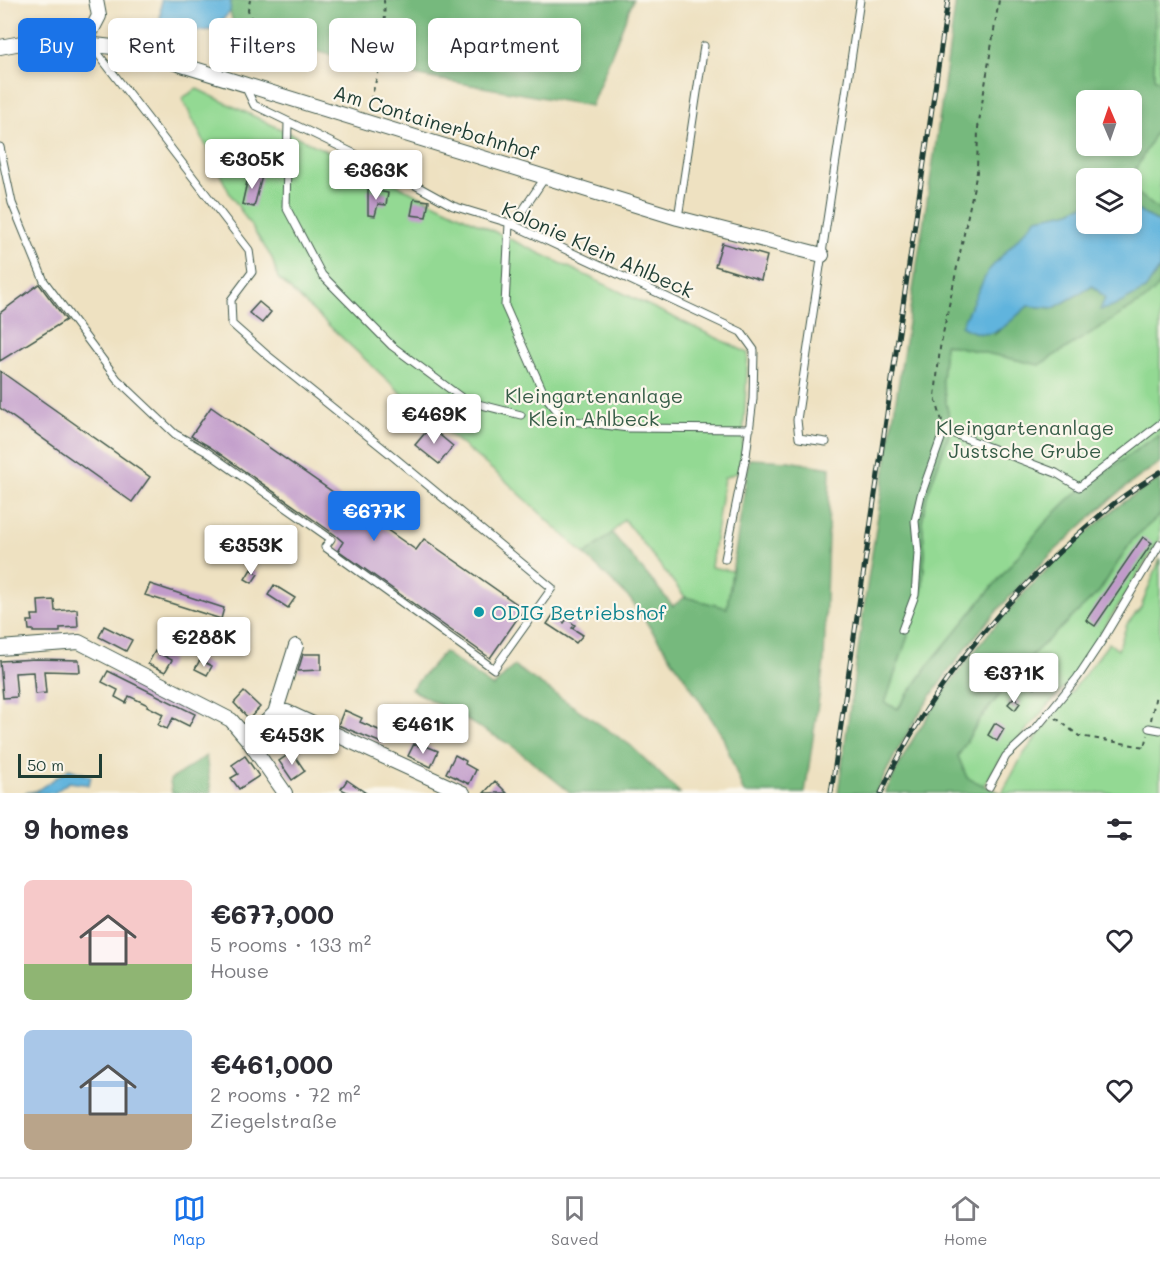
<!DOCTYPE html>
<meta charset="utf-8">
<style>
body{margin:0;font-family:Mali,sans-serif;background:#f2f2f3;color:#2b2b33;height:100vh;display:flex;flex-direction:column;font-size:22px;white-space:nowrap}
*{box-sizing:border-box;margin:0}
p{font-size:20px;color:#7c7c81}
.icon{flex:none;width:33px;height:33px;fill:none;stroke:currentColor;stroke-width:2;stroke-linecap:round;stroke-linejoin:round}
.map{position:relative;height:793px;overflow:hidden}
.sheet{display:flex;flex-direction:column;background:#fff;flex:1}
.sheet>*{flex:none}
.guide{position:absolute;left:18px;top:18px;width:600px;height:54px;display:flex;gap:12px}
.needle{width:39px;rotate:358deg}
.controls{position:absolute;left:1076px;top:90px;display:grid;gap:12px}
.controls a{display:grid;place-items:center;width:66px;height:66px;border-radius:9px;background:#fff;box-shadow:0 3px 9px #0003;font-size:30px}
.scale{position:absolute;left:18px;bottom:15px;width:84px;box-sizing:border-box;padding-left:6px;border:3px solid #1f3d34;border-top:0;font-size:16px;line-height:21px;white-space:nowrap;color:#1f3d34;-webkit-text-stroke:4px #fbf7ec;paint-order:stroke}
.price{position:absolute;translate:-50% -51px;padding:0 14px;border-radius:6px;background:#fff;color:#222;font-size:20px;line-height:39px;filter:drop-shadow(0 2px 3px #0008)}
.price::after{content:'';position:absolute;left:50%;top:36px;width:18px;height:14px;margin-left:-9px;background:inherit;clip-path:polygon(0 0,100% 0,50% 100%)}
.price.current{background:#1a73e8;color:#fff}
ul{padding:0;list-style:none}
li{display:flex;align-items:center;gap:18px;height:150px;padding:0 24px}
li span{display:grid;place-items:center;flex:none;width:168px;height:120px;border-radius:9px;color:#555}
li>.icon{margin-inline-start:auto}
span .icon{width:72px;height:72px;fill:#fffc;stroke-width:1}
li b{font-size:26px}
h2{display:flex;justify-content:space-between;align-items:center;height:72px;padding:0 24px;font-size:26px}
.pill{padding:0 21px;border-radius:9px;background:#fff;box-shadow:0 3px 9px #0003;font-size:21px;line-height:54px}
.pill.current{background:#1a73e8;color:#fff}
.tabs{display:flex;justify-content:space-around;align-items:center;height:84px;border-top:2px solid #e1e1e2;background:#fff;font-size:16px;color:#7c7c81}
.tabs a{display:grid;justify-items:center;gap:3px}
.tabs .current{color:#1a73e8}
.map>svg:first-child{display:block}
.green{fill:#93d993;stroke:#598b64;stroke-width:1.5}
.forest{fill:#76b97d;stroke:#4a7b58;stroke-width:1.5;fill-rule:evenodd}
.water{fill:#61b4dd;stroke:#407888;stroke-width:1.5}
.building{fill:#c19bca}
.lines{fill:none;stroke-linecap:round;stroke-linejoin:round}
.lane-casing{stroke:#3e5649;stroke-width:9}
.street-casing{stroke:#3e5649;stroke-width:16}
.path{stroke:#3e5649;stroke-width:2;stroke-dasharray:4.5 4.5;stroke-linecap:butt}
.lane{stroke:#fff;stroke-width:7}
.street{stroke:#fff;stroke-width:14}
.rail-casing{stroke:#1f3d34;stroke-width:5}
.rail{stroke:#fbf7ec;stroke-width:3;stroke-dasharray:9;stroke-linecap:butt}
.culture-dot{fill:#0f9aa8;stroke:#fbf7ec;stroke-width:2}
.labels{text-anchor:middle;dominant-baseline:central;stroke-width:4.5;stroke-linejoin:round;paint-order:stroke}
.street-label{font-size:20px;fill:#1f3d34;stroke:#fbf7ec}
.park-label{font-size:20px;fill:#365c47;stroke:#fbf7ec}
.culture-label{font-size:20px;fill:#0d838f;stroke:#fbf7ec;text-anchor:start}
</style>
<div class="map">
<svg width="1160" height="793" viewBox="0 0 1160 793">
<rect width="100%" height="100%" fill="#fbf7ec"/>
<filter id="ink" filterUnits="userSpaceOnUse"><feTurbulence type="fractalNoise" baseFrequency=".0167" numOctaves="2"/><feDisplacementMap in="SourceGraphic" scale="12" xChannelSelector="R" yChannelSelector="G"/><feConvolveMatrix kernelMatrix="1 2 1 2 8 2 1 2 1" color-interpolation-filters="sRGB"/></filter>
<filter id="wash" filterUnits="userSpaceOnUse"><feTurbulence type="fractalNoise" baseFrequency=".008" numOctaves="4" result="noise"/><feDisplacementMap in="SourceGraphic" scale="24" xChannelSelector="R" yChannelSelector="G"/><feGaussianBlur stdDeviation="1.35" result="paint"/><feColorMatrix in="noise" values="0 0 0 0 0 0 0 0 0 0 0 0 0 0 0 0 0 1.4 0 .05"/><feComposite in="paint" operator="in"/></filter>
<g filter="url(#wash)">
<rect width="100%" height="100%" fill="#eee1c1"/>
<path class="green" d="M 1155,0 L 1160,0 L 1160,82 L 1154,78 Z
M 197,89 L 748,353 L 742,456 L 738,472 L 724,478 L 711,567 L 732,571 L 727,608 L 685,597 L 624,519 L 612,533 L 585,555 L 507,482 L 412,403 L 278,278 L 272,258 L 230,194 L 182,98 Z
M 1160,124 L 1160,211 L 1131,188 L 1131,178 Z
M 1160,285 L 1160,435 L 1143,445 L 1068,500 L 1044,524 L 930,663 L 897,709 L 885,703 L 922,594 L 925,552 L 922,521 L 927,495 L 951,429 L 942,380 L 945,344 L 1039,365 L 1145,299 Z
M 1160,515 L 1160,539 L 1074,676 L 1000,760 L 984,786 L 967,778 L 958,756 L 979,721 L 1033,654 L 1099,592 L 1133,539 Z
M 1160,559 L 1160,793 L 1002,793 L 1023,755 L 1109,643 L 1118,650 L 1127,624 L 1141,607 Z"/>
<path class="forest" d="M 231,0 L 633,0 L 591,106 L 391,71 L 235,30 L 230,12 Z
M 956,0 L 1155,0 L 1154,78 L 1160,82 L 1160,124 L 1131,178 L 1086,178 L 1086,204 L 1068,212 L 1037,219 L 995,334 L 1028,306 L 1054,308 L 1093,286 L 1106,298 L 1145,290 L 1160,268 L 1160,285 L 1146,299 L 1039,365 L 945,344 L 942,380 L 951,429 L 927,495 L 922,521 L 925,552 L 922,594 L 885,703 L 898,709 L 930,663 L 1044,524 L 1068,500 L 1143,445 L 1160,435 L 1160,463 C 1129,482 1101,507 1075,532 C 994,606 922,693 876,793 L 838,793 L 867,586 L 935,149 ZM 1086,100 L 1131,100 L 1131,146 L 1086,146 Z
M 1131,188 L 1160,211 L 1160,223 L 1131,207 Z
M 749,459 L 789,461 L 830,468 L 824,662 L 805,793 L 744,793 L 722,735 L 691,687 L 631,600 L 585,555 L 612,533 L 673,606 L 685,597 L 727,608 Z
M 1160,479 L 1160,515 L 1133,539 L 1099,592 L 1033,654 L 979,720 L 958,756 L 967,778 L 1002,793 L 885,793 C 896,772 906,749 920,728 C 971,648 1034,575 1107,515 C 1123,501 1142,490 1160,479 Z
M 444,652 L 493,687 L 514,666 L 630,745 L 680,793 L 571,793 L 511,745 L 411,689 Z
M 206,756 L 211,793 L 172,793 L 170,780 Z"/>
<path class="water" d="M 161,0 L 231,0 L 230,12 L 213,30 L 169,34 L 160,27 Z
M 1086,204 L 1086,224 L 1131,224 L 1131,207 L 1160,223 L 1160,268 L 1145,290 L 1113,307 L 1100,310 L 1105,298 L 1093,286 L 1054,308 L 1028,306 C 1004,326 993,345 961,326 L 988,271 L 1037,218 L 1068,212 Z
M 69,769 L 91,776 L 89,785 L 69,782 L 54,793 L 24,793 L 36,791 Z"/>
<g id="blocks">
<path class="building" d="M 249,173 L 262,176 L 254,207 L 242,204 Z
M 368,189 L 388,193 L 386,205 L 378,204 L 375,216 L 368,215 Z
M 414,199 L 429,201 L 426,217 L 411,215 Z
M 722,243 L 767,256 L 761,280 L 715,266 Z
M 39,284 L 66,320 L 0,361 L 0,313 Z
M 259,302 L 271,312 L 262,323 L 249,313 Z
M 0,371 L 150,477 L 132,502 L 0,408 Z
M 211,407 L 416,550 L 424,539 L 524,609 L 490,658 L 338,550 L 343,542 L 334,534 L 210,447 L 191,436 Z
M 430,427 L 453,446 L 439,464 L 415,445 Z
M 1143,537 L 1152,543 L 1095,626 L 1086,620 Z
M 251,569 L 258,574 L 252,583 L 245,579 Z
M 150,584 L 224,608 L 221,619 L 145,595 Z
M 274,585 L 295,598 L 288,608 L 268,595 Z
M 54,600 L 55,611 L 77,609 L 78,627 L 60,628 L 60,632 L 33,632 L 33,630 L 29,630 L 28,621 L 33,621 L 32,615 L 39,615 L 38,601 Z
M 553,615 L 564,623 L 567,619 L 575,625 L 572,628 L 583,635 L 576,643 L 547,624 Z
M 104,626 L 132,640 L 126,651 L 99,637 Z
M 155,651 L 172,660 L 165,672 L 148,664 Z
M 303,654 L 321,654 L 321,670 L 298,671 Z
M 1046,658 L 1053,664 L 1048,671 L 1041,665 Z
M 36,659 L 79,660 L 80,672 L 44,671 L 46,693 L 35,694 L 33,672 L 15,673 L 17,697 L 3,698 L 0,661 Z
M 200,660 L 212,666 L 207,675 L 195,669 Z
M 108,671 L 195,714 L 189,726 L 173,718 L 167,729 L 158,725 L 163,714 L 147,706 L 148,705 L 129,696 L 126,703 L 115,697 L 118,690 L 102,682 Z
M 1034,676 L 1041,682 L 1035,688 L 1028,683 Z
M 244,692 L 260,707 L 249,719 L 234,703 Z
M 1014,697 L 1020,703 L 1015,710 L 1008,704 Z
M 344,710 L 362,718 L 360,722 L 388,734 L 384,744 L 338,725 Z
M 995,723 L 1004,729 L 997,741 L 988,735 Z
M 414,744 L 425,749 L 426,746 L 438,751 L 431,767 L 408,756 Z
M 292,752 L 305,771 L 292,780 L 279,761 Z
M 455,755 L 466,761 L 465,764 L 476,770 L 469,784 L 446,773 Z
M 245,756 L 259,776 L 239,789 L 231,778 L 238,774 L 232,765 Z
M 347,780 L 366,793 L 349,793 L 341,789 Z
M 495,781 L 507,793 L 484,793 Z"/>
</g>
</g>
<g filter="url(#ink)">
<use href="#blocks" fill-opacity="0" stroke="#3e5649" stroke-width="1.5"/>
<g class="lines">
<g class="lane-casing">
<path id="lane" d="M 245,86 L 254,105 L 384,168 L 453,206 L 509,223 L 741,332 L 754,350 L 753,399 L 746,456 L 725,559
M 288,123 L 286,207 L 322,275 L 392,346 L 466,401 L 521,415
M 0,147 L 12,203 L 44,281 L 117,379 L 175,434 L 207,452 L 331,539 L 325,547 L 494,669 L 552,588 L 389,453 L 267,355 L 232,324 L 231,300 L 252,272 L 249,250 L 99,55 L 98,44
M 678,218 L 704,46
M 509,223 L 505,306 L 545,396 L 560,414 L 574,421 L 628,428 L 750,429
M 513,225 L 546,176
M 826,442 L 799,438 L 797,420 L 860,0
M 902,630 L 915,595 L 918,553 L 915,521 L 921,495 L 944,430 L 1056,473 L 1079,487 L 1160,424
M 1149,728 L 1160,730
M 989,787 L 1006,756 L 1037,727 L 1077,678 L 1103,639 L 1160,544"/>
</g>
<g class="street-casing">
<path id="street" d="M 85,43 L 99,16 L 96,0
M 0,47 L 32,41 L 51,40 L 130,49 L 678,218 L 822,255
M 0,648 L 79,642 L 231,720 L 248,740 L 285,793
M 275,713 L 296,646
M 248,740 L 275,713 L 287,712 L 463,793"/>
</g>
<path class="path" d="M 218,64 L 249,44 L 256,29 L 248,10 L 250,0
M 368,109 L 386,45 L 384,0
M 942,421 L 935,397 L 940,348 L 977,172 L 978,128 L 999,0
M 1056,718 L 1079,736 L 1145,747 L 1148,735
M 1151,720 L 1156,694"/>
<use href="#lane" class="lane"/>
<use href="#street" class="street"/>
<g class="rail-casing">
<path id="rail" d="M 831,793 L 948,0
M 881,793 C 930,683 1019,582 1111,506 C 1126,493 1144,483 1160,472"/>
</g>
<use href="#rail" class="rail"/>
</g>
</g>
<circle class="culture-dot" cx="479" cy="612" r="6"/>
<g class="labels">
<g class="street-label">
<text transform="translate(436 122) rotate(17)">Am Containerbahnhof</text>
<text transform="translate(598 249) rotate(24)">Kolonie Klein Ahlbeck</text>
</g>
<g class="park-label">
<text x="594" y="395">Kleingartenanlage<tspan x="594" dy="23">Klein Ahlbeck</tspan></text>
<text x="1025" y="427">Kleingartenanlage<tspan x="1025" dy="23">Justsche Grube</tspan></text>
</g>
<g class="culture-label">
<text x="491" y="612">ODIG Betriebshof</text>
</g>
</g>
</svg>
<div class="controls">
<a><svg class="needle" viewBox="-14 -14 28 28"><path d="M0-13l5 13h-10z" fill="#e53935"/><path d="M0 13l5-13h-10z" fill="#7c7c81"/></svg></a>
<a><svg class="icon" aria-label="layers" viewBox="0 0 24 24"><path d="M12 4l9 5-9 5-9-5zM3 14l9 5 9-5"/></svg></a>
</div>
<div class="scale">50 m</div>
<b class="price" style="left:252px;top:190px">€305K</b>
<b class="price" style="left:376px;top:201px">€363K</b>
<b class="price" style="left:434px;top:445px">€469K</b>
<b class="price current" style="left:374px;top:542px">€677K</b>
<b class="price" style="left:251px;top:576px">€353K</b>
<b class="price" style="left:204px;top:668px">€288K</b>
<b class="price" style="left:1014px;top:704px">€371K</b>
<b class="price" style="left:423px;top:755px">€461K</b>
<b class="price" style="left:292px;top:766px">€453K</b>
<div class="guide">
<a class="pill current">Buy</a>
<a class="pill">Rent</a>
<a class="pill">Filters</a>
<a class="pill">New</a>
<a class="pill">Apartment</a>
</div>
</div>
<section class="sheet">
<h2>9 homes<svg class="icon" aria-label="filters" viewBox="0 0 24 24"><path d="M4 7h16M4 17h16"/><circle cx="9" cy="7" r="2"/><circle cx="15" cy="17" r="2"/></svg></h2>
<ul>
<li><span style="background:linear-gradient(#f6c9c9 70%,#8fb573 0)"><svg class="icon" aria-label="home" viewBox="0 0 24 24"><path d="M3 11l9-7 9 7M6 9v11h12V9"/></svg></span><div><b>€677,000</b><p>5 rooms · 133 m²</p><p>House</p></div><svg class="icon" aria-label="heart" viewBox="0 0 24 24"><path d="M12 20l-8-8c-3-5 5-10 8-4 3-6 11-1 8 4z"/></svg></li>
<li><span style="background:linear-gradient(#a9c7e8 70%,#b9a48a 0)"><svg class="icon" aria-label="home" viewBox="0 0 24 24"><path d="M3 11l9-7 9 7M6 9v11h12V9"/></svg></span><div><b>€461,000</b><p>2 rooms · 72 m²</p><p>Ziegelstraße</p></div><svg class="icon" aria-label="heart" viewBox="0 0 24 24"><path d="M12 20l-8-8c-3-5 5-10 8-4 3-6 11-1 8 4z"/></svg></li>
</ul>
</section>
<nav class="tabs">
<a class="current"><svg class="icon" aria-label="map" viewBox="0 0 24 24"><path d="M3 6l6-2 6 2 6-2v14l-6 2-6-2-6 2zM9 4v14M15 6v14"/></svg>Map</a>
<a><svg class="icon" aria-label="saved" viewBox="0 0 24 24"><path d="M7 4h10v16l-5-4-5 4z"/></svg>Saved</a>
<a><svg class="icon" aria-label="home" viewBox="0 0 24 24"><path d="M3 11l9-7 9 7M6 9v11h12V9"/></svg>Home</a>
</nav>
